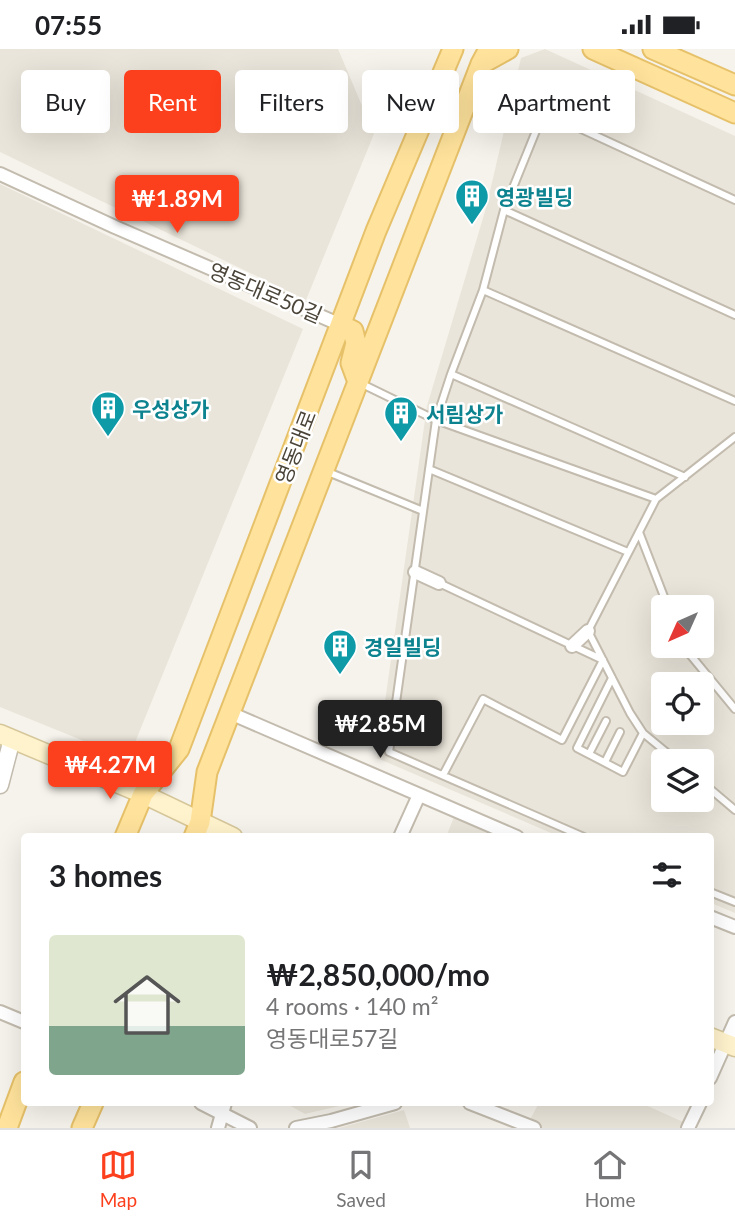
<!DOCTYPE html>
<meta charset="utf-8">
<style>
body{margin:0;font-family:Lato,"Noto Sans KR",sans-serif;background:#f2f2f2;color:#202124;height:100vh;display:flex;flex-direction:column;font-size:26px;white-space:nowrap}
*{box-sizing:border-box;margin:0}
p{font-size:23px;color:#757577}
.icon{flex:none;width:38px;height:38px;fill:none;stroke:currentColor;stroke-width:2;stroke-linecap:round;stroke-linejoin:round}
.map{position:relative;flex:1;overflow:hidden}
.panel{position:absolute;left:21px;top:784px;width:693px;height:273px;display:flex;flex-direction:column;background:#fff;border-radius:7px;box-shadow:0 7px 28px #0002}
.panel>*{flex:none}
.guide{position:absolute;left:21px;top:21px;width:693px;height:63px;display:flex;gap:14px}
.needle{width:46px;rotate:225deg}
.buttons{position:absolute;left:651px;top:546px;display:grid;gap:14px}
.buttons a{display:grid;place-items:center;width:63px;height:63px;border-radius:7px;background:#fff;box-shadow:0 7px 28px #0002;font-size:35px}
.price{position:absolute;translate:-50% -60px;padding:0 16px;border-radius:7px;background:#fc3f1d;color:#fff;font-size:23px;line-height:46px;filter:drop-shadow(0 2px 4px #0008)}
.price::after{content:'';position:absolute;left:50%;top:42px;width:21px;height:16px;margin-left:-10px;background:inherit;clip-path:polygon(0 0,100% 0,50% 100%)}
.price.current{background:#222;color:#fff}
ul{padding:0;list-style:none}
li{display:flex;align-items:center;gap:21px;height:175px;padding:0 28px}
li span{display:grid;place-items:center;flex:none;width:196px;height:140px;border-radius:7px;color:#555}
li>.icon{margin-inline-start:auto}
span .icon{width:84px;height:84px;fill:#fffc;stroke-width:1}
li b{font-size:30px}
h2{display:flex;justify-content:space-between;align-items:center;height:84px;padding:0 28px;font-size:30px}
.tag{padding:0 24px;border-radius:7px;background:#fff;box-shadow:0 7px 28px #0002;font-size:24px;line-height:63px}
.tag.current{background:#fc3f1d;color:#fff}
.status{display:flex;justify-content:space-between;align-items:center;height:49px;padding:0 35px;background:#fff;direction:ltr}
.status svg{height:19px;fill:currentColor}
.tab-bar{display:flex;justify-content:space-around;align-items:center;height:98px;border-top:2px solid #e0e0e0;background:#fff;font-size:19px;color:#757577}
.tab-bar a{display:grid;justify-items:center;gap:4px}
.tab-bar .current{color:#fc3f1d}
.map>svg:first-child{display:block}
.residential{fill:#eae5da;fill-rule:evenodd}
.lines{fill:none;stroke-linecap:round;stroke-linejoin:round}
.service-casing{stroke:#c2bbae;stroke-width:10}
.minor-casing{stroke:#c2bbae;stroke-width:16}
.tertiary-casing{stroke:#c2bbae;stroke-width:19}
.secondary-casing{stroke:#d6c79b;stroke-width:21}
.primary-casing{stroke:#e6c16a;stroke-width:23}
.service{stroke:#fff;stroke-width:6}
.minor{stroke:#fff;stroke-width:12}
.tertiary{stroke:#fff;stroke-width:16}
.secondary{stroke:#fff3cd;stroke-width:18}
.primary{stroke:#ffe39c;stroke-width:19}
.labels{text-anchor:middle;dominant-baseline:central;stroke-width:5;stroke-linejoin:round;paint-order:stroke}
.culture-label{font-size:21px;font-weight:bold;fill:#0d838f;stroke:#fff;text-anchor:start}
.street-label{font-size:21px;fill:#4b4439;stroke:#fff}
</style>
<div class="status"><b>07:55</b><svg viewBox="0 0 49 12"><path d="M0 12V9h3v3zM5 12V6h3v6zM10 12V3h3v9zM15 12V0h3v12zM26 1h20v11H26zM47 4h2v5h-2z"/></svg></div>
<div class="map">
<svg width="735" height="1079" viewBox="0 0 735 1079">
<rect width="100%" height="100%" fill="#f6f3ec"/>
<path class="residential" d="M 0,0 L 338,0 L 374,85 L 306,251 L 0,103 Z
M 545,0 L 735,87 L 735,864 L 711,854 L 710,788 L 558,787 L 377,709 L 427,357 L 486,159 L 521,9 ZM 663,558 L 702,558 L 702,597 L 663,597 ZM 663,635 L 702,635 L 702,674 L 663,674 ZM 663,712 L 702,712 L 702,751 L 663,751 Z
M 0,135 L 303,280 L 134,696 L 116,705 L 0,658 Z
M 456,763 L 515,788 L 446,788 Z
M 285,1054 L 352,1054 L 305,1065 Z
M 539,1054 L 641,1054 L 690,1076 L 688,1079 L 534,1079 L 527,1076 Z
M 404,1061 L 410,1079 L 339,1079 Z"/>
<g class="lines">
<g class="service-casing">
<path id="service" d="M 549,41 L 540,72 L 504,161 L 483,241 L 451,325 L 436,371 L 389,703 L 584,788
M 540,72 L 566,73 L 735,151
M 504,161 L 735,266
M 483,241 L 735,352
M 451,325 L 685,428
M 360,334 L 436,371 L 656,450 L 588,582 L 630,664 L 643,684 L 677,712
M 429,420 L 628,503
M 328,423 L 423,462
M 656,450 L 735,388
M 639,483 L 668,558
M 439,534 L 603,611 L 562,691 L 483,650 L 443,726
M 683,597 L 735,660
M 612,629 L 577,699 L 623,723 L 643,684
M 589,705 L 606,672
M 605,713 L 620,683
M 702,733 L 735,761
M 710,843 L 735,853"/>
</g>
<g class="minor-casing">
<path id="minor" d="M 0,125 L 115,178 L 341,276
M 415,523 L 439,534
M 572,597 L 588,582
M 230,664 L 517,788
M 400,788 L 419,746
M 710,868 L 735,878
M 0,963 L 24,973
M 710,1029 L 735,973
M 201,1054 L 250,1079
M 470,1054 L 534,1079
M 218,1079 L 225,1054
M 296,1079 L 331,1072 L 395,1054
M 688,1079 L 700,1054"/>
</g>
<g class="tertiary-casing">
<path id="tertiary" d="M 0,736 L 12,690"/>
</g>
<g class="secondary-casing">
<path id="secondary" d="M 0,685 L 143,745 L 233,788
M 710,988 L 735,998"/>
</g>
<g class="primary-casing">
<path id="primary" d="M 593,0 L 735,64
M 653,0 L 735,36
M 481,15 L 508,0
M 341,276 L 353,282 L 356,294 L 351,314 L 358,333
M 125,788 L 143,745 L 179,700 L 376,182 L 453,0
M 194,788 L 200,773 L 207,723 L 481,15 L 489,0
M 7,1079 L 24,1033
M 82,1079 L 93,1054"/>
</g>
<use href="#service" class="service"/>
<use href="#minor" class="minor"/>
<use href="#tertiary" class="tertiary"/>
<use href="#secondary" class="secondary"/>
<use href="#primary" class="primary"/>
</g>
<defs>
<g id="building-pin" transform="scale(1.75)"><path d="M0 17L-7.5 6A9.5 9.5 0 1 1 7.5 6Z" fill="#0f9aa8" stroke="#fff"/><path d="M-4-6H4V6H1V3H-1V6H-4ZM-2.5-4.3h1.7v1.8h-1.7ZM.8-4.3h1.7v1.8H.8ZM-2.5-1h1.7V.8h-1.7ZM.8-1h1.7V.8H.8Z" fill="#fff"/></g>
</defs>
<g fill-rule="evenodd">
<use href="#building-pin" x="472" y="147"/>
<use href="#building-pin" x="108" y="359"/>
<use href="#building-pin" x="401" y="364"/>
<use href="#building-pin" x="340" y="597"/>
</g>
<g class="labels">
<g class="culture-label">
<text x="496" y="147">영광빌딩</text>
<text x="132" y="359">우성상가</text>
<text x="426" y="364">서림상가</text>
<text x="364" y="597">경일빌딩</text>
</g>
<g class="street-label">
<text transform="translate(266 243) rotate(23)">영동대로50길</text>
<text transform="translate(295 398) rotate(-69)">영동대로</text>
</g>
</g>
</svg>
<div class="buttons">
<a><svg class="needle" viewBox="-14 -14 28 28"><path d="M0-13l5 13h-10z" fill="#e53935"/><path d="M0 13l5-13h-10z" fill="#757577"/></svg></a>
<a><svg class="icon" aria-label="locate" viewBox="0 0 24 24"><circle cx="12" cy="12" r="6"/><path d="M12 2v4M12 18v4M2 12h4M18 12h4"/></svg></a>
<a><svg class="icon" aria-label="layers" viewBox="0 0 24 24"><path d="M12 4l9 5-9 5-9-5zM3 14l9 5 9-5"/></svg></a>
</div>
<b class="price" style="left:177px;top:186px">₩1.89M</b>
<b class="price current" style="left:380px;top:711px">₩2.85M</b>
<b class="price" style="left:110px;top:752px">₩4.27M</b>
<div class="guide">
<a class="tag">Buy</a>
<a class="tag current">Rent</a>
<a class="tag">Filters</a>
<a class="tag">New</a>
<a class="tag">Apartment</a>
</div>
<section class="panel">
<h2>3 homes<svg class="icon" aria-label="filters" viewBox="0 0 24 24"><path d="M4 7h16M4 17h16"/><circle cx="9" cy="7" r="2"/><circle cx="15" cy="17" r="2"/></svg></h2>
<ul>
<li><span style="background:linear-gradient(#dfe7d0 65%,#7fa58c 0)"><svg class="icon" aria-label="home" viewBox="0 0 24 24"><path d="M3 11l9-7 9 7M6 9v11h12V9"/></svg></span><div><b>₩2,850,000/mo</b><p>4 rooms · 140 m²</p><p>영동대로57길</p></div></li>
</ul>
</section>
</div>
<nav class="tab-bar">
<a class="current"><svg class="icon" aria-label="map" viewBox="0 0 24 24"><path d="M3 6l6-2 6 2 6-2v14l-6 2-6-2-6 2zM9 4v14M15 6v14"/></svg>Map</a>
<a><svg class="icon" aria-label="saved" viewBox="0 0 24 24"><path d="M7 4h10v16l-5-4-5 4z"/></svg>Saved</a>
<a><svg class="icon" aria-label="home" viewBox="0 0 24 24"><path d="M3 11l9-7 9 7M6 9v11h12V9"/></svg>Home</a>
</nav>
